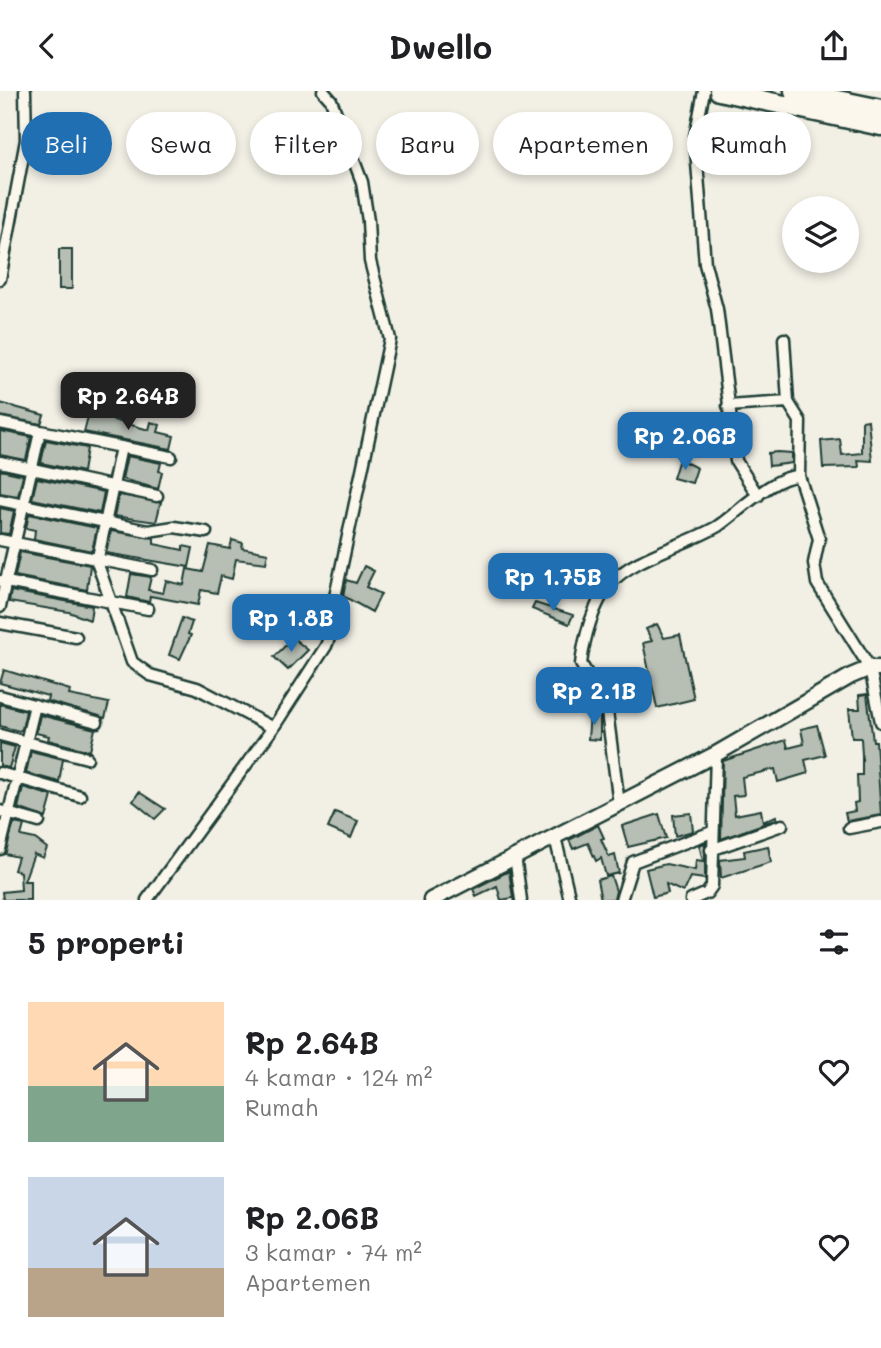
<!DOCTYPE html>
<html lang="id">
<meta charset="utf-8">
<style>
body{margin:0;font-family:Mali,sans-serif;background:#f2f2f2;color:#202124;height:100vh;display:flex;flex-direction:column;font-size:26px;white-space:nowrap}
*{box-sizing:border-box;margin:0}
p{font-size:23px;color:#757577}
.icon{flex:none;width:38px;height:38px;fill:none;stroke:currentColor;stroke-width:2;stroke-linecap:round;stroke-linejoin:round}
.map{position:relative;height:809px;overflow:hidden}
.sheet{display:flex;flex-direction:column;background:#fff;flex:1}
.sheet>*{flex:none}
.hud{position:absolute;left:21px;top:21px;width:840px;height:63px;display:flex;gap:14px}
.controls{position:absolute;left:782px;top:105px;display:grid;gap:14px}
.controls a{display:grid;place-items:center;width:77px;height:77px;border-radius:50%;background:#fff;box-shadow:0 4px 10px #0003;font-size:35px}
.price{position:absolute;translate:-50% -60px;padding:0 16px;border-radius:14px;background:#1f6fb2;color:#fff;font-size:23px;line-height:46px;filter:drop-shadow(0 2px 4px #0008)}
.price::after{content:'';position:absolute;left:50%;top:42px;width:21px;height:16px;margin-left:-10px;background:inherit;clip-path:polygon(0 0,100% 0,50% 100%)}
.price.current{background:#222;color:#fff}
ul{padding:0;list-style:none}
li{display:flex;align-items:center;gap:21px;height:175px;padding:0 28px}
li span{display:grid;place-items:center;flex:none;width:196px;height:140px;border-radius:0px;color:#555}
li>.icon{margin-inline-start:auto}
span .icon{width:84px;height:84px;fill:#fffc;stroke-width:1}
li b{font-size:30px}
h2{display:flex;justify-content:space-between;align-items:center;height:84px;padding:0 28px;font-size:30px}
.tag{padding:0 24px;border-radius:32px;background:#fff;box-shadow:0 4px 10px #0003;font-size:24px;line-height:63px}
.tag.current{background:#1f6fb2;color:#fff}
header{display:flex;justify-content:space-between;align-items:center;height:91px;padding:0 28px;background:#fff;font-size:32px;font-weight:800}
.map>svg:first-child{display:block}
.building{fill:#b7beb3;stroke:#1f3d34;stroke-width:2}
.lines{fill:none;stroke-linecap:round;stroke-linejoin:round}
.street-casing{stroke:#1f3d34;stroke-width:15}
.secondary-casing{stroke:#1f3d34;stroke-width:19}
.highway-casing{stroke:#1f3d34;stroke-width:23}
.street{stroke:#fbf7ec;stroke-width:10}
.secondary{stroke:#fbf7ec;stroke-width:14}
.highway{stroke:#fbf7ec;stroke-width:18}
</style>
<header><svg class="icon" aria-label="back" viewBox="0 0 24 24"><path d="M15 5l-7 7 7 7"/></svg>Dwello<svg class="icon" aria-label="share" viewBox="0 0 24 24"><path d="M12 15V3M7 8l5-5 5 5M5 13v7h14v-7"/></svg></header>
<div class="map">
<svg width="881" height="809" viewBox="0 0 881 809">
<rect width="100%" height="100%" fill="#f2f0e5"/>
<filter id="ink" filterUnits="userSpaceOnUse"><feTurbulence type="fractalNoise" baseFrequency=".0143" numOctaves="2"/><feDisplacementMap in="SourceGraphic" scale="14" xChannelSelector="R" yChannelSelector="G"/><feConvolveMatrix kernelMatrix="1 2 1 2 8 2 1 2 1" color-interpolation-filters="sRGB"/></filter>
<g filter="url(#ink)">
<path class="building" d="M 59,158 L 72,158 L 72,198 L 59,198 Z
M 0,312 L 44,324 L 41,333 L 0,325 Z
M 89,322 L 149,339 L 151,331 L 160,334 L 158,341 L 174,345 L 171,358 L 84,341 Z
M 868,329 L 872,370 L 858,369 L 859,376 L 823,377 L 821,350 L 840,348 L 842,364 L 862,362 L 862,330 Z
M 0,340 L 31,346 L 26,369 L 0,364 Z
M 46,349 L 87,357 L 83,381 L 41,372 Z
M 777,361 L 792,362 L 792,372 L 769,375 L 768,362 Z
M 127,365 L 161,372 L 159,380 L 162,381 L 158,398 L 122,388 Z
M 679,368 L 697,377 L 692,392 L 673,387 Z
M 0,379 L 23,384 L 18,405 L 0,402 Z
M 37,387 L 104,401 L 100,422 L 32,408 Z
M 119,404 L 161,411 L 156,431 L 114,425 Z
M 0,417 L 14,420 L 9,443 L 0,442 Z
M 29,423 L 97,437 L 92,460 L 34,448 L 35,439 L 26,437 Z
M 111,440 L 154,447 L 154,453 L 183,459 L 183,455 L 193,457 L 189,476 L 106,462 Z
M 232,449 L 243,452 L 242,457 L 268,462 L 266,472 L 236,468 L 232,488 L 221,485 L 217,502 L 201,499 L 198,514 L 150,505 L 149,511 L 127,506 L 131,483 L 151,486 L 148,499 L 163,502 L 166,490 L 184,494 L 187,478 L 203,481 L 210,454 L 230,458 Z
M 20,461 L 90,474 L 87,499 L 15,485 Z
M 364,475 L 374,480 L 366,496 L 381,503 L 372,521 L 343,505 L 346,489 L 356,492 Z
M 11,500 L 92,515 L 90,529 L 69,521 L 9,511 Z
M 535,512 L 573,524 L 569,533 L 532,518 Z
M 182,527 L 192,531 L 188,543 L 191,544 L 180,568 L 169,564 Z
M 657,533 L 664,547 L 680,544 L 694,608 L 657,617 L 643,552 L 652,550 L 646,538 Z
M 293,547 L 308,559 L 288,579 L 274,566 Z
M 4,579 L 70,599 L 69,604 L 109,612 L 105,627 L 47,610 L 48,605 L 0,592 Z
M 867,603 L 873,650 L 876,650 L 881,724 L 847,730 L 845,722 L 855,720 L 854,712 L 858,711 L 857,684 L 862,684 L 862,664 L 861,647 L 852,647 L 849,618 L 860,618 L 859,604 Z
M 0,613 L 26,620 L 22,638 L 19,640 L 0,635 Z
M 590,622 L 600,623 L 600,649 L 588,648 Z
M 40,624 L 95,638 L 90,660 L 48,649 L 49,645 L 36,642 Z
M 817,634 L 825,664 L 805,669 L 808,682 L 778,691 L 775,678 L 742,686 L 744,704 L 733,705 L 735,724 L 761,719 L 763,731 L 776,725 L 777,728 L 721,748 L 723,670 L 786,649 L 788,657 L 804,653 L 801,638 Z
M 0,652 L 15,656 L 9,677 L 0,675 Z
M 31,660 L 63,668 L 59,691 L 26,682 Z
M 23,696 L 52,705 L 46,727 L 18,717 Z
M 139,701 L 165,718 L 155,728 L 133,710 Z
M 335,721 L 358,730 L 351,747 L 328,737 Z
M 691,722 L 693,740 L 675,745 L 673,724 Z
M 659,723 L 666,747 L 628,756 L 622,735 Z
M 14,732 L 24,734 L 21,745 L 35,748 L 47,757 L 43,767 L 34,763 L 24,790 L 30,790 L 30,809 L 3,809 L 2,801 L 21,799 L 20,781 L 14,779 L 18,766 L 5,763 Z
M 598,734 L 604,747 L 601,748 L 609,766 L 615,764 L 619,782 L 606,785 L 601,767 L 596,770 L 588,752 L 573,758 L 569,749 Z
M 705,752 L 705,788 L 690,786 L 683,801 L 666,793 L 668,802 L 653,806 L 646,778 L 666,773 L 695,779 L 696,769 L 703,770 L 699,754 Z
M 768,755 L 771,771 L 721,787 L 720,769 L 745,766 L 744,760 Z
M 509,780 L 513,807 L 501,809 L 497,795 L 476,805 L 473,798 Z
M 611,785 L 616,800 L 614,808 L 601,809 L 597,789 Z"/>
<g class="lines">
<g class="street-casing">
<path id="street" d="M 704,0 L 695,46 L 705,173 L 717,218 L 736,370 L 758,405
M 0,188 L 26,49 L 25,0
M 728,315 L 788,311
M 0,332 L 171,366
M 121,356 L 97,471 L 132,571 L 150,584 L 197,597 L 273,637
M 0,371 L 157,405
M 799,385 L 819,448 L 814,472 L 817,492 L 870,577 L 881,631
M 0,409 L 148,440 L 174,436 L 206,441
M 0,449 L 152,479
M 1,490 L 148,518
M 0,516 L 40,341
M 0,532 L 76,546
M 0,605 L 97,631
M 0,644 L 87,667
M 0,682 L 80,705
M 619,713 L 606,613 L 581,573 C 584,547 593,513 610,493 C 631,467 689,453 718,435 C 739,421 774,384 799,385 L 800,330 L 788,311 L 784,248
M 0,720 L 39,731
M 849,737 L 881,731
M 555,746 L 570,809
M 0,758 L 35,614
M 711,759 L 782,734
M 515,765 L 521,809
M 147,809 L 273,637 L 326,555 L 332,539 L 335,506 L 390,248 L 370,170 L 368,130 L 362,91 L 331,9 L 323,0
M 621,809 L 633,771 L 712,741
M 691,809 L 707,802 L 712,795 L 716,663"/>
</g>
<g class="secondary-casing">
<path id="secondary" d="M 431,809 L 716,663 L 851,585 L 870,577 L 881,577"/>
</g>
<g class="highway-casing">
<path id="highway" d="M 719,0 L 881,35
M 794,0 L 881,18"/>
</g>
<use href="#street" class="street"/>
<use href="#secondary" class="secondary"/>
<use href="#highway" class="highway"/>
</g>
</g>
</svg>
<div class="controls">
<a><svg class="icon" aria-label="layers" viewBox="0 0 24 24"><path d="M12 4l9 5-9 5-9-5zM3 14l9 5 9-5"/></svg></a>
</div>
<b class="price current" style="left:128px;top:341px">Rp 2.64B</b>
<b class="price" style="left:685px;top:381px">Rp 2.06B</b>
<b class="price" style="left:553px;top:522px">Rp 1.75B</b>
<b class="price" style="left:291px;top:563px">Rp 1.8B</b>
<b class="price" style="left:594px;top:636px">Rp 2.1B</b>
<div class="hud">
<a class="tag current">Beli</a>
<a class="tag">Sewa</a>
<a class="tag">Filter</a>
<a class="tag">Baru</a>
<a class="tag">Apartemen</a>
<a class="tag">Rumah</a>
</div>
</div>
<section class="sheet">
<h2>5 properti<svg class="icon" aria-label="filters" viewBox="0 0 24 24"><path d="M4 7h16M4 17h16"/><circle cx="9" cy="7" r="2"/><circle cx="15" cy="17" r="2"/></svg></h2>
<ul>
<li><span style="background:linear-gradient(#ffd9b3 60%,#7fa58c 0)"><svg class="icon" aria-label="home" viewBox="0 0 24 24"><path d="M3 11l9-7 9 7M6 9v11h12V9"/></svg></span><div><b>Rp 2.64B</b><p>4 kamar · 124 m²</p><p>Rumah</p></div><svg class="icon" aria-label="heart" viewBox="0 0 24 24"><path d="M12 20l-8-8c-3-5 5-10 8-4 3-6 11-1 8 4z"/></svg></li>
<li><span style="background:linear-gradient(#c9d6e8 65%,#b9a48a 0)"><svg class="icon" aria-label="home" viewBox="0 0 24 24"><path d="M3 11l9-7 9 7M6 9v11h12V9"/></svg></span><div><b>Rp 2.06B</b><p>3 kamar · 74 m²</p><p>Apartemen</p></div><svg class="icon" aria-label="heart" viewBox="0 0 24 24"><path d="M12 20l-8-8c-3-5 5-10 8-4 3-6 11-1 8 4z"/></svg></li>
</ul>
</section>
